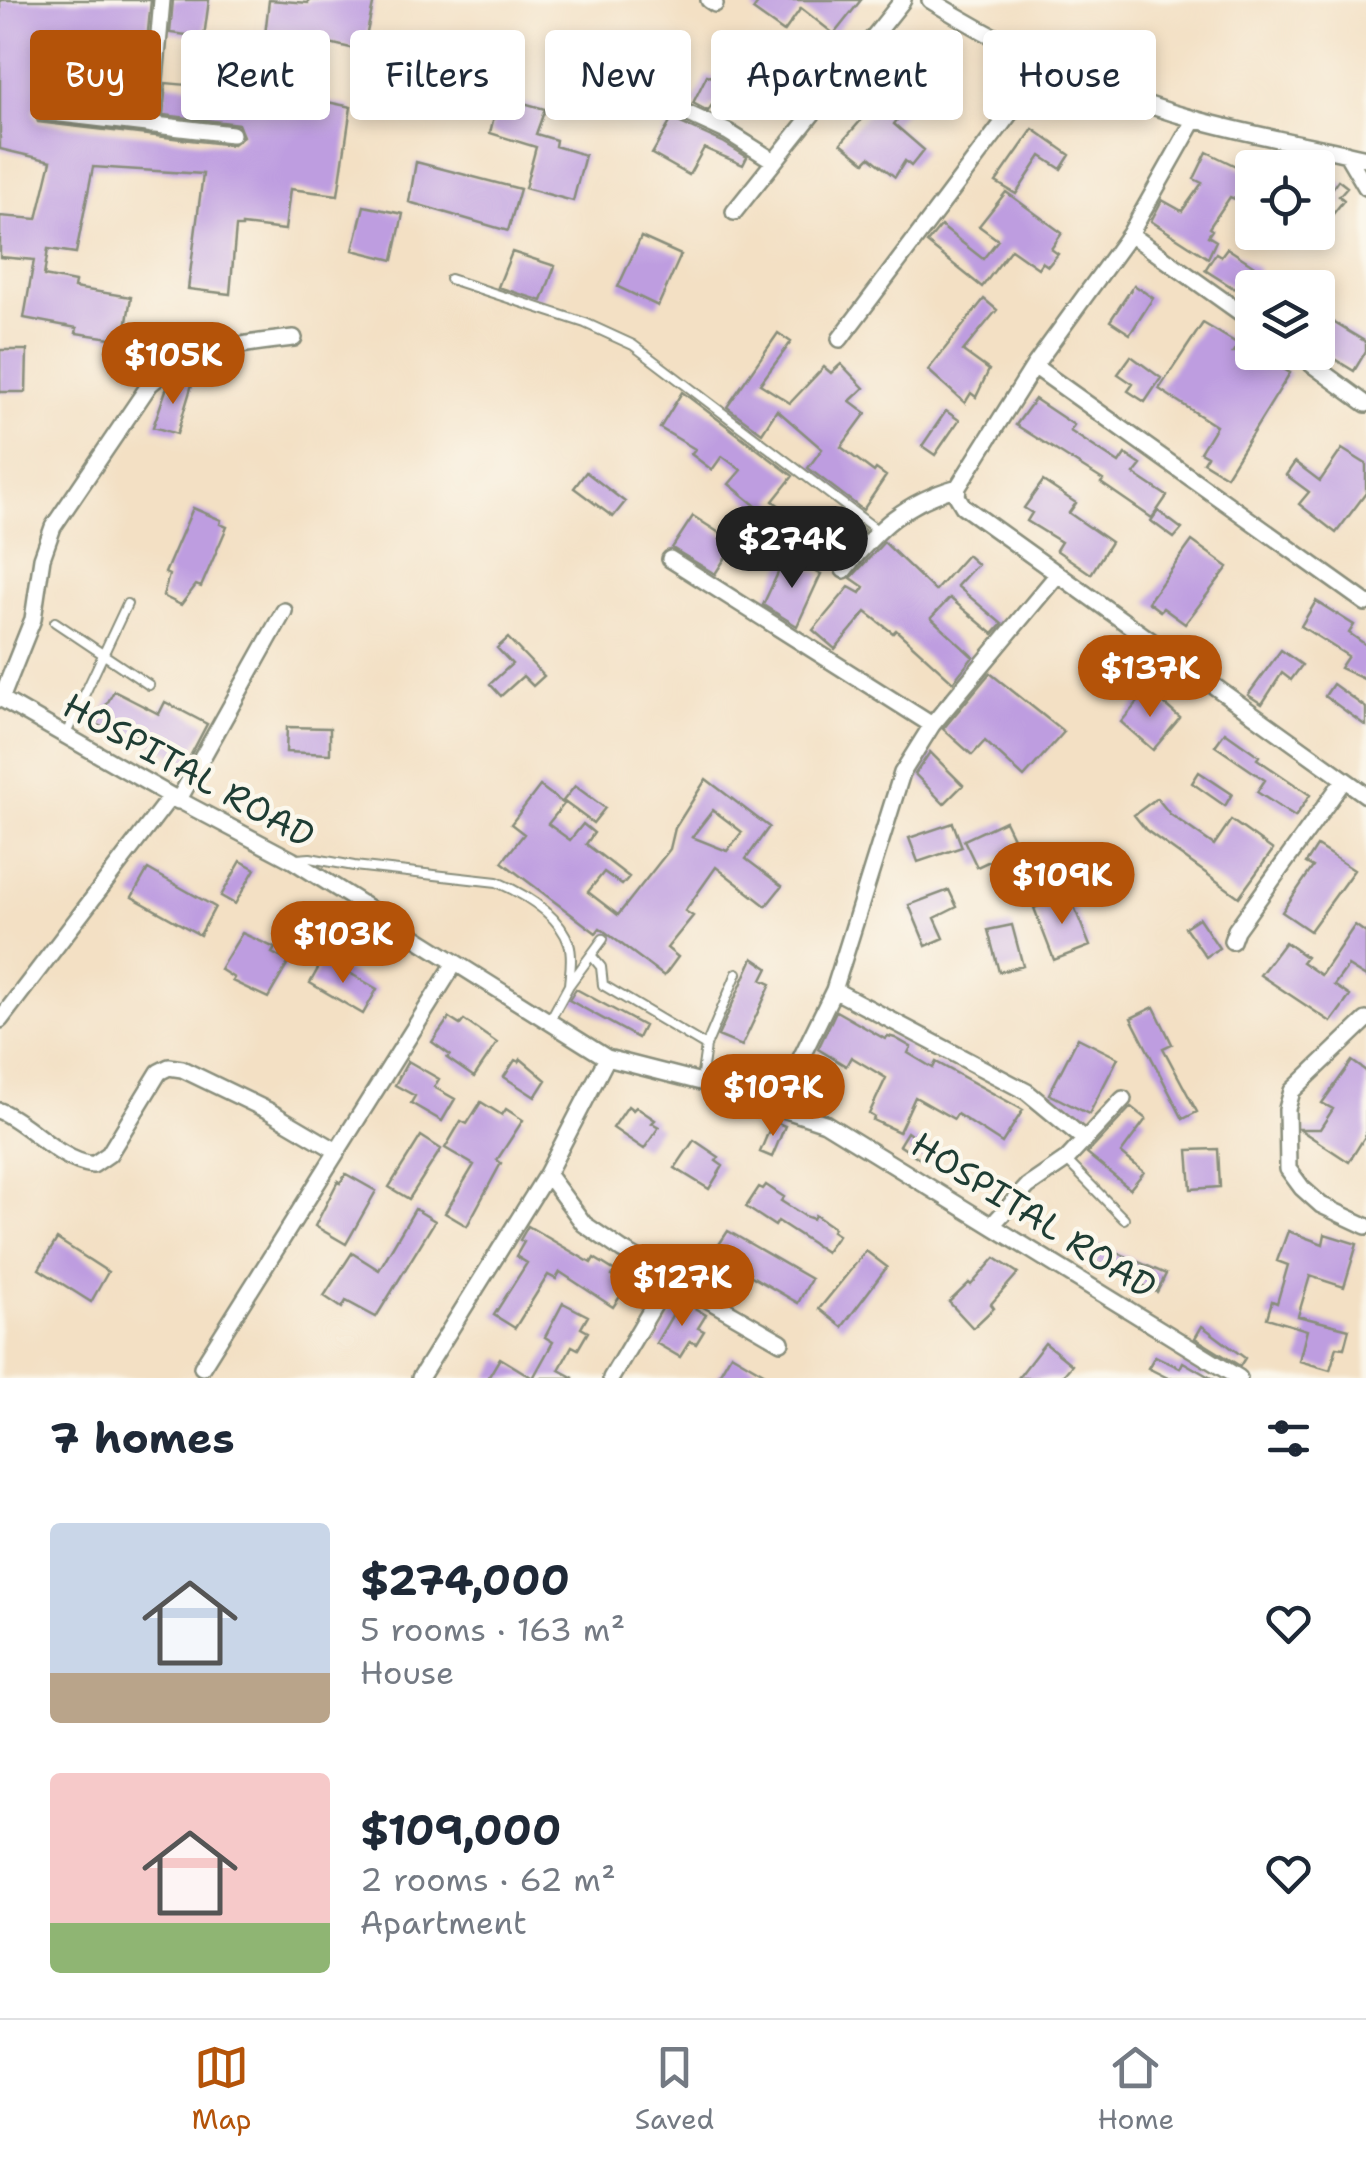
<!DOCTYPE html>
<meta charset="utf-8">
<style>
body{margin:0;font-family:"Shantell Sans",sans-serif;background:#f2f2f3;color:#1f2937;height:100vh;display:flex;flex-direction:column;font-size:38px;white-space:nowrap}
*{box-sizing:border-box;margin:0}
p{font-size:32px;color:#747a83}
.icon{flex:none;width:55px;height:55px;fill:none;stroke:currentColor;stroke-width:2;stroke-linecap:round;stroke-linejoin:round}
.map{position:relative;height:1378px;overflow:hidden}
.panel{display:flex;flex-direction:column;background:#fff;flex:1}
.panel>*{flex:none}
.guide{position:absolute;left:30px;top:30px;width:1308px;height:90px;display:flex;gap:20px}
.controls{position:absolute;left:1235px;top:150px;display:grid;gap:20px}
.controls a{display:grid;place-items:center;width:100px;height:100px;border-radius:10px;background:#fff;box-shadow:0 5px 15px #0003;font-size:50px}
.price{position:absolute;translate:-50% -85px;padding:0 22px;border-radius:35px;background:#b45309;color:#fff;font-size:32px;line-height:65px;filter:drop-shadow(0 2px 5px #0008)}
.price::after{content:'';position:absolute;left:50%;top:60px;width:30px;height:22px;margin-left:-15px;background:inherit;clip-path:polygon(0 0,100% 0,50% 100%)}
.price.selected{background:#222;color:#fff}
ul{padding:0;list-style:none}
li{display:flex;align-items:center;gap:30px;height:250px;padding:0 50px}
li span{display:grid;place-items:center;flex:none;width:280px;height:200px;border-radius:10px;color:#555}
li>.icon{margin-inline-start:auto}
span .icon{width:120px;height:120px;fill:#fffc;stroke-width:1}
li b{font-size:42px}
h2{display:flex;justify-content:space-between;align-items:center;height:120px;padding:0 50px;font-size:42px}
.tag{padding:0 35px;border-radius:10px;background:#fff;box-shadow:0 5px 15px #0003;font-size:35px;line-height:90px}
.tag.selected{background:#b45309;color:#fff}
.tab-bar{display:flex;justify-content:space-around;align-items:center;height:140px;border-top:2px solid #e0e1e3;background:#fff;font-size:28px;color:#747a83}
.tab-bar a{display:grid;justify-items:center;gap:5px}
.tab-bar .selected{color:#b45309}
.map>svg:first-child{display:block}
.building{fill:#be9de0;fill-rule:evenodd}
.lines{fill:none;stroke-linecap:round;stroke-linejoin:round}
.service-casing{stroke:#898e7c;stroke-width:12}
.minor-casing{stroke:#898e7c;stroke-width:20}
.service{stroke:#fff;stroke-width:8}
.minor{stroke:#fff;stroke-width:15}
.labels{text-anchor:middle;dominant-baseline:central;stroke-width:9;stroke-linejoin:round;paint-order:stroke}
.street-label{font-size:35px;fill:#1f3d34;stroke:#fbf7ec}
</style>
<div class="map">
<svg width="1366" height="1378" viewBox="0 0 1366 1378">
<rect width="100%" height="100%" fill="#fbf7ec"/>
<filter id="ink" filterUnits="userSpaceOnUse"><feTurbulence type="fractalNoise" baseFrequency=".01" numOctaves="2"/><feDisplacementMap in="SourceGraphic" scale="20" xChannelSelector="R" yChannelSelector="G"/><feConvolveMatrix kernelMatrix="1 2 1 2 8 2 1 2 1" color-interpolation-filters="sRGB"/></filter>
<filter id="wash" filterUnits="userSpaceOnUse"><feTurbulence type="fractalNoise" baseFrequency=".0048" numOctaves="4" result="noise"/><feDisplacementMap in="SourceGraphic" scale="40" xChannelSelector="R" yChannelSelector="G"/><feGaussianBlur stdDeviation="2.25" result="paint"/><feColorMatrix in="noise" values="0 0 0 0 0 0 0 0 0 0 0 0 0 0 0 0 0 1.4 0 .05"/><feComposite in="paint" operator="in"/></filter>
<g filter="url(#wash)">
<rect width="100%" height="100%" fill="#f3e0c4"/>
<g id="blocks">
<path class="building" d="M 0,0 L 151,0 L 144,72 L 106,67 L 100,107 L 40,101 L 33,110 L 38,122 L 232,145 L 243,136 L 238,124 L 163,115 L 166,83 L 199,86 L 198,90 L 308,102 L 309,98 L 351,107 L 338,195 L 290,189 L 285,230 L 242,225 L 242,227 L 236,227 L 230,294 L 188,289 L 203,174 L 93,167 L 76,253 L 48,249 L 44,276 L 75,282 L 74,288 L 131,297 L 124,340 L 76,333 L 77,328 L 24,318 L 34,260 L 0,257 L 0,216 L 37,219 L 51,161 L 0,149 Z
M 173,0 L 209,0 L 204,37 L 170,33 Z
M 269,0 L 308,3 L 308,0 L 374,0 L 363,51 L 309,38 L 309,41 L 265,35 Z
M 760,0 L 861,0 L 834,34 L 801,8 L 784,32 L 753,10 Z
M 366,62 L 426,69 L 420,106 L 359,96 Z
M 768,63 L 797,87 L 783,106 L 755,86 Z
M 895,68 L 921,88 L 894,124 L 924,150 L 911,166 L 905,161 L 895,177 L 870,157 L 865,162 L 841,143 L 877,102 L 872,98 Z
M 707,75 L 739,87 L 727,114 L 712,105 L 708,111 L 693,103 Z
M 499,96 L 545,109 L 536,134 L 556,140 L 555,146 L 585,155 L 573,201 L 525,188 L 536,147 L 490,133 Z
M 672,119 L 723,142 L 747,157 L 743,165 L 704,148 L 689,175 L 652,154 Z
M 1033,129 L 1070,155 L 1061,169 L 1041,156 L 1016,194 L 996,182 Z
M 1207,152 L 1250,173 L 1237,200 L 1230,197 L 1209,228 L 1212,230 L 1208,236 L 1216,241 L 1208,258 L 1151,221 L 1162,200 L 1182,211 L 1202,183 L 1194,179 Z
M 416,162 L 520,189 L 508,231 L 409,202 Z
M 1338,180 L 1347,187 L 1339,196 L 1344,200 L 1318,233 L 1318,210 Z
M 1006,192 L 1062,233 L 1051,249 L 1058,254 L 1048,266 L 1042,262 L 1038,268 L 1011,249 L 982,287 L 927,243 L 941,226 L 983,259 L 998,240 L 979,226 Z
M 364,206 L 403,214 L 393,260 L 353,250 Z
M 641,237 L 681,255 L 658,306 L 618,287 Z
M 1227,248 L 1259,269 L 1243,294 L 1205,270 L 1216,253 L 1221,256 Z
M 512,252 L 555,266 L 542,301 L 498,287 Z
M 1134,285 L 1153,298 L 1130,334 L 1110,321 Z
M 984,299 L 997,310 L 963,351 L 989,370 L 976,397 L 971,393 L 965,403 L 928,370 Z
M 1318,313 L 1366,342 L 1366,351 L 1354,371 L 1318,349 Z
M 1203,323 L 1238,344 L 1233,352 L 1256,352 L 1290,373 L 1226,476 L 1203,462 L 1207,456 L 1200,452 L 1216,426 L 1159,389 Z
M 778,333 L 791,342 L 760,384 L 790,403 L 824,367 L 831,373 L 841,364 L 864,388 L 850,401 L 866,413 L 841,447 L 874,472 L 876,469 L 886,476 L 863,510 L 808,468 L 822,449 L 777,410 L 762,433 L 727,407 Z
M 0,350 L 27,350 L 26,392 L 0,392 Z
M 1131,356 L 1161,378 L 1145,402 L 1128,391 L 1133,384 L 1118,374 Z
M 180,377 L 193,381 L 177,434 L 153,427 L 167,387 L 174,389 Z
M 682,392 L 793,476 L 773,501 L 822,537 L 842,513 L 864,530 L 855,540 L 848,534 L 825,558 L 772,519 L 729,484 L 741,470 L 722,456 L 712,470 L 691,454 L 695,449 L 660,428 Z
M 1035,399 L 1074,425 L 1070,431 L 1119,463 L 1125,454 L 1141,465 L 1134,474 L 1167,496 L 1152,518 L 1101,483 L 1103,480 L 1016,425 Z
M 946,411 L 959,420 L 935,455 L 922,446 Z
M 1342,449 L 1366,464 L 1366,493 L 1336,533 L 1299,504 L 1309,492 L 1286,475 L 1295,462 L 1320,481 Z
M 586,472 L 625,502 L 613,517 L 574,488 Z
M 1043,481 L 1076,503 L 1069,513 L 1111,542 L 1091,574 L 1056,550 L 1061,542 L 1027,521 L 1032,513 L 1024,508 Z
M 193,508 L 221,520 L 220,524 L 227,527 L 201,587 L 196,585 L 181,605 L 163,596 L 169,575 L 165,573 Z
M 1158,511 L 1182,529 L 1174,538 L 1151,521 Z
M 693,516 L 735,543 L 715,574 L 672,548 Z
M 1192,541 L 1228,567 L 1185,624 L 1163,608 L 1160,611 L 1148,602 Z
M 884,542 L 935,591 L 967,555 L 977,564 L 957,586 L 1002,624 L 993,634 L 950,598 L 931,618 L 973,657 L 953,682 L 896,630 L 893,633 L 866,612 L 835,649 L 813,630 L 849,587 L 860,593 L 864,587 L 851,578 Z
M 785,558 L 821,574 L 797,626 L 763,605 Z
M 1316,601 L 1354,625 L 1349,633 L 1366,645 L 1366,680 L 1340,668 L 1348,656 L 1301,626 Z
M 508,638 L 544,676 L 533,686 L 523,676 L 501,696 L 490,684 L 512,664 L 497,648 Z
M 1281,650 L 1302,665 L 1291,680 L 1282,673 L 1262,704 L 1248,695 Z
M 990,673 L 1064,732 L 1024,777 L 985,741 L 972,755 L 943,729 Z
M 1333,684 L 1366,708 L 1366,726 L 1325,696 Z
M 1148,690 L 1180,718 L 1153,750 L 1121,722 Z
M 114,691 L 159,714 L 165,702 L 207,724 L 187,762 L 135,734 L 130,742 L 96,724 Z
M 287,727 L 330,728 L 330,754 L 286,752 Z
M 1225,732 L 1259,756 L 1257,759 L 1310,795 L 1295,817 L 1257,792 L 1265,780 L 1215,746 Z
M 930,752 L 963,785 L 944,804 L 915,774 Z
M 1199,772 L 1232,794 L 1225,806 L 1192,783 Z
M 706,779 L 769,827 L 746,859 L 782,886 L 766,906 L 716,867 L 685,911 L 693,916 L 667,948 L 678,957 L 664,976 L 600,928 L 596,933 L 502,862 L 524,834 L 511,824 L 540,786 L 564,804 L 548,824 L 570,840 L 583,824 L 594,833 L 586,844 L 629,877 L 622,885 L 604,872 L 588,892 L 618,915 L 670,849 L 675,828 ZM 713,810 L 742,832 L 727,851 L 692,837 Z
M 575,786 L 605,808 L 593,823 L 563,801 Z
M 1157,798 L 1170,814 L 1214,845 L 1231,820 L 1273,850 L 1239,897 L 1146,830 L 1134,815 Z
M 1005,821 L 1018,848 L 977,867 L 964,840 Z
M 953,823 L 962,847 L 918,862 L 909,838 Z
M 1317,846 L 1354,870 L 1310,931 L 1282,912 L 1313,867 L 1306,863 Z
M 241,861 L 255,869 L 235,904 L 221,896 Z
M 148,869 L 215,907 L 200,935 L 132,897 Z
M 949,890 L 957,907 L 935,918 L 944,938 L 926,946 L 909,905 Z
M 1069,894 L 1090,946 L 1054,960 L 1034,908 Z
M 1199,918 L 1219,948 L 1206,957 L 1185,927 Z
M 1012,925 L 1023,966 L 999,972 L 988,930 Z
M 1355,925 L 1366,933 L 1366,977 L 1348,966 L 1334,985 L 1350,996 L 1331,1022 L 1260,975 L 1285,942 L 1306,957 L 1302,962 L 1321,975 Z
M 242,933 L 275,948 L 272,953 L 289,962 L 268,998 L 232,981 L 234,978 L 220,969 Z
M 324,958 L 377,989 L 363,1014 L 310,983 Z
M 753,958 L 768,968 L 762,980 L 771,984 L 742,1046 L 718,1036 Z
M 576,989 L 644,1026 L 638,1038 L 569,1000 Z
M 1154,1007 L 1172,1044 L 1163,1048 L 1197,1112 L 1183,1119 L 1131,1018 Z
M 836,1011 L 885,1039 L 888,1036 L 895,1038 L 911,1047 L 908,1053 L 933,1068 L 936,1062 L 1023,1110 L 1002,1143 L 957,1114 L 954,1119 L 915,1097 L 899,1132 L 873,1120 L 874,1117 L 869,1114 L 886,1078 L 851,1057 L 846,1066 L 818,1049 Z
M 449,1018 L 460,1025 L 464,1020 L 497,1043 L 474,1077 L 447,1058 L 450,1055 L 432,1042 Z
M 1078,1038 L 1118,1058 L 1089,1114 L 1049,1094 Z
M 521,1059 L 546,1080 L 535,1097 L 504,1077 L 515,1060 L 519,1062 Z
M 408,1061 L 439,1079 L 434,1087 L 455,1099 L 442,1121 L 411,1103 L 415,1096 L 395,1085 Z
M 1352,1061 L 1366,1071 L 1366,1135 L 1349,1162 L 1299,1129 L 1320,1129 L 1333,1109 L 1322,1103 Z
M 481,1102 L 502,1115 L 506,1109 L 523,1120 L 497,1160 L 501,1163 L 467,1226 L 445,1213 L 474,1165 L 445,1148 L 461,1121 L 467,1124 Z
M 628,1106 L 633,1110 L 636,1107 L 655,1120 L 652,1123 L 659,1127 L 644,1149 L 613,1128 Z
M 1131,1107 L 1146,1119 L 1121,1153 L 1144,1172 L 1130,1189 L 1087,1154 Z
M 773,1121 L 785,1126 L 772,1157 L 760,1152 Z
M 907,1132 L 930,1148 L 922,1160 L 899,1145 Z
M 421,1136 L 441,1149 L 409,1199 L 389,1187 Z
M 694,1140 L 719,1157 L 716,1161 L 723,1166 L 709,1189 L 675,1168 Z
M 1218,1149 L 1220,1187 L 1191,1189 L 1188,1150 Z
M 346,1174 L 376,1191 L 346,1244 L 315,1226 L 338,1181 L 340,1183 Z
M 766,1185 L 784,1197 L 781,1201 L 805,1216 L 813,1219 L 815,1215 L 834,1228 L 832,1231 L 838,1235 L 826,1252 L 778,1221 L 775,1226 L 746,1207 L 759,1187 L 763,1189 Z
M 415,1209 L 435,1221 L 376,1317 L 346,1301 L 342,1308 L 324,1296 L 352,1253 L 379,1270 Z
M 528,1226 L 591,1263 L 594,1258 L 615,1271 L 612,1276 L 627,1286 L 613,1307 L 560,1272 L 556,1279 L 548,1275 L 515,1328 L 494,1315 L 527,1263 L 516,1256 L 524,1242 L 520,1240 Z
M 728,1231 L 811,1279 L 798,1303 L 741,1270 L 738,1274 L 720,1262 L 723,1258 L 714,1252 Z
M 1288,1231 L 1323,1244 L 1325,1234 L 1357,1244 L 1344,1287 L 1310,1276 L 1298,1316 L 1349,1329 L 1344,1348 L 1337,1347 L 1330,1370 L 1299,1361 L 1307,1330 L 1267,1318 L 1272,1301 L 1277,1303 L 1288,1265 L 1277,1261 Z
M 57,1239 L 108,1272 L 91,1302 L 39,1269 Z
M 1091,1241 L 1166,1274 L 1157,1292 L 1084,1257 Z
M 866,1251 L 887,1267 L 842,1327 L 819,1309 Z
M 995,1258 L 1018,1273 L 991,1304 L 994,1308 L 973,1328 L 949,1302 L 969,1283 L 971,1285 Z
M 681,1300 L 706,1315 L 698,1328 L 704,1331 L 696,1344 L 690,1341 L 680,1357 L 656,1343 Z
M 563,1303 L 588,1316 L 581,1328 L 588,1332 L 578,1349 L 572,1346 L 559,1370 L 574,1378 L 488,1378 L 500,1358 L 533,1378 L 553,1342 L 545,1337 Z
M 1202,1326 L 1245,1358 L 1240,1366 L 1195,1338 Z
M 1045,1343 L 1072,1365 L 1061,1378 L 1018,1378 Z
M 731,1354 L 772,1378 L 717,1378 Z
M 1155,1356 L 1180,1368 L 1183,1362 L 1211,1378 L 1168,1378 L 1148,1368 Z"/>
</g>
</g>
<g filter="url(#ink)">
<use href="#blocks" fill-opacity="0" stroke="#898e7c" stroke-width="2.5"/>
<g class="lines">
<g class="service-casing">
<path id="service" d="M 450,279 L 585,323 L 633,345 L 877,530
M 55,622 L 149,685
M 65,736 L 127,604
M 297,859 L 310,858 L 354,866 L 497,882 C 524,894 559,914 569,944 C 573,956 570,972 569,985
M 591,955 L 601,967 L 603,985 L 706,1046 L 737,973
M 550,1020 L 569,985 L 603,939
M 701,1081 L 706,1046
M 1066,1160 L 1124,1219"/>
</g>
<g class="minor-casing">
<path id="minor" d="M 709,0 L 715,4
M 930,0 C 1013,51 1100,93 1194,119 C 1251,135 1309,145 1366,158
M 586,67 L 728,132 L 774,161
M 44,112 L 232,134
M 1195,119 L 1130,234 L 1034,366 L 958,487 L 957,496 L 963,506 L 1366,795
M 151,125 L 162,0
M 1346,153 L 1366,187
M 734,212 L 903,0
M 1130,234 L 1252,321
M 840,339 L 1047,64
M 1295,352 L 1366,404
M 1034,366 L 1366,603
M 670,559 L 932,725
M 844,570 C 878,528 905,502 958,487
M 0,698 L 171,796 L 292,860 L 607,1058 L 701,1082 L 825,1123 L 1239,1378
M 1,699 L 33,619 L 42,558 L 53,527 L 150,384 C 192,348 241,344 294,338
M 178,801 L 284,611
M 1232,941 L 1236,930 L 1344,780
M 834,990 L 1027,1092 L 1084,1139
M 0,1020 L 171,796
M 1366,1020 L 1292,1091 L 1287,1109 L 1288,1169 L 1302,1188 L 1321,1205 L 1366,1226
M 778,1105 L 834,990 L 902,773 L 932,725 L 1058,574
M 0,1111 C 33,1126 57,1160 93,1165 L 109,1154 L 159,1072 L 169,1067 L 182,1069 L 269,1111 L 337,1151
M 547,1174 L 584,1224 L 622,1250 L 781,1342
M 992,1225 L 1028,1186 L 1066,1160 L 1123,1099
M 202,1367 L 455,963
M 420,1378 L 547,1174 L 607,1058
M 611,1378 L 670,1278"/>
</g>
<use href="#service" class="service"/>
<use href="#minor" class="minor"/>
</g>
</g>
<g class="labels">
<g class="street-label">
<text transform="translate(189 770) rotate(29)">HOSPITAL ROAD</text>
<text transform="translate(1034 1215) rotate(32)">HOSPITAL ROAD</text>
</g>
</g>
</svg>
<div class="controls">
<a><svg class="icon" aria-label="locate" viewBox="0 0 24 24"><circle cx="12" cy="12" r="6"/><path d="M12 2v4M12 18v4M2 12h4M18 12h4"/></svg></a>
<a><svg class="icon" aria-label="layers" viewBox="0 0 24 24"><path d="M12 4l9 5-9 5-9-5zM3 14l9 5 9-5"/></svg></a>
</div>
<b class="price" style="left:173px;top:407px">$105K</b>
<b class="price selected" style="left:792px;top:591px">$274K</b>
<b class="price" style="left:1150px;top:720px">$137K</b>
<b class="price" style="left:1062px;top:927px">$109K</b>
<b class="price" style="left:343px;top:986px">$103K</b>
<b class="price" style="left:773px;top:1139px">$107K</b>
<b class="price" style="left:682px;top:1329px">$127K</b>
<div class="guide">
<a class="tag selected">Buy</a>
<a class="tag">Rent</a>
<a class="tag">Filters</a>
<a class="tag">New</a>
<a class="tag">Apartment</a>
<a class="tag">House</a>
</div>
</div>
<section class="panel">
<h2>7 homes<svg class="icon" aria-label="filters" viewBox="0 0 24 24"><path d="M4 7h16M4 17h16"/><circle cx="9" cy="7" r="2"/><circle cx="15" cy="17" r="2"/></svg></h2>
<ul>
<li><span style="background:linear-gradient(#c9d6e8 75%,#b9a48a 0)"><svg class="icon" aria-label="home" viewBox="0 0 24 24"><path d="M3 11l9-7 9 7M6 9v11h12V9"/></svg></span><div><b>$274,000</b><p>5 rooms · 163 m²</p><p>House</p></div><svg class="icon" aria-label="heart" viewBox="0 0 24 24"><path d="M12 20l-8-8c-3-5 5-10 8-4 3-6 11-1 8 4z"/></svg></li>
<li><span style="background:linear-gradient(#f6c9c9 75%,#8fb573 0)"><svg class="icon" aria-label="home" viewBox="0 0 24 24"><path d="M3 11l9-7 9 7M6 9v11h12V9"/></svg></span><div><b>$109,000</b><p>2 rooms · 62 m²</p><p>Apartment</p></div><svg class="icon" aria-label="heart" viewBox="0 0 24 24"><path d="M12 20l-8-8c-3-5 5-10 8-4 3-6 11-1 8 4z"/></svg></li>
</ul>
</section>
<nav class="tab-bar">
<a class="selected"><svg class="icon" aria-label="map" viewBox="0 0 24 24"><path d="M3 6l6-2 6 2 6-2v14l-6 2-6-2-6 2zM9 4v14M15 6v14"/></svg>Map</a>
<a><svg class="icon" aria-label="saved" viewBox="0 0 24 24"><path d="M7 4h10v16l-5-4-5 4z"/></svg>Saved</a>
<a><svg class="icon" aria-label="home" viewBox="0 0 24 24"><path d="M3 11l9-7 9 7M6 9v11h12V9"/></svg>Home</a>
</nav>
